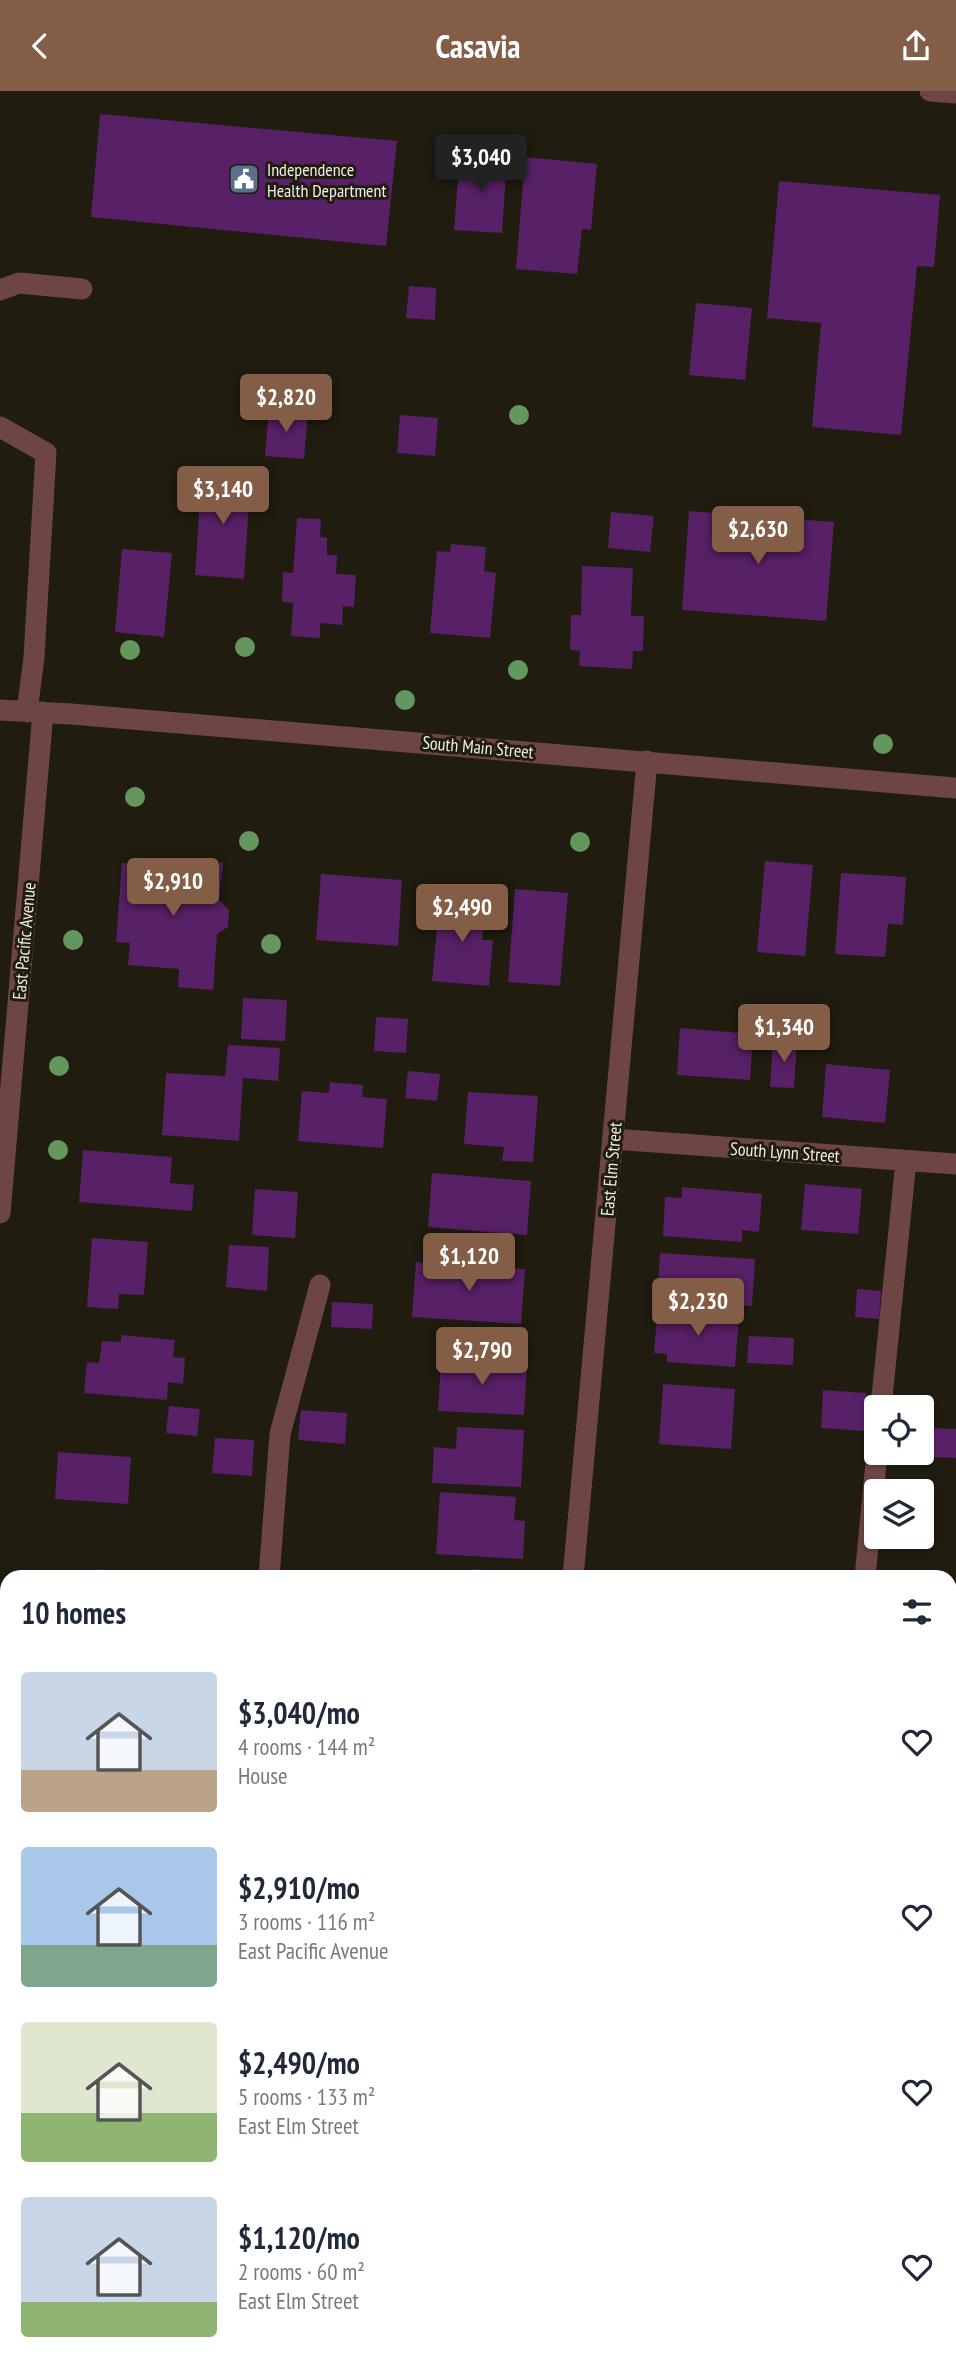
<!DOCTYPE html>
<meta charset="utf-8">
<style>
body{margin:0;font-family:"PT Sans Narrow",sans-serif;background:#f6f6f7;color:#1f2937;height:100vh;display:flex;flex-direction:column;font-size:26px;white-space:nowrap}
*{box-sizing:border-box;margin:0}
p{font-size:23px;color:#747a83}
.icon{flex:none;width:38px;height:38px;fill:none;stroke:currentColor;stroke-width:2;stroke-linecap:round;stroke-linejoin:round}
.map{position:relative;flex:1;overflow:hidden}
.sheet{position:absolute;left:0px;top:1479px;width:957px;height:800px;display:flex;flex-direction:column;background:#fff;border-radius:21px 21px 0 0;box-shadow:0 2px 5px #0004}
.sheet>*{flex:none}
.fabs{position:absolute;left:864px;top:1304px;display:grid;gap:14px}
.fabs a{display:grid;place-items:center;width:70px;height:70px;border-radius:7px;background:#fff;box-shadow:0 2px 5px #0004;font-size:35px}
.price{position:absolute;translate:-50% -60px;padding:0 16px;border-radius:7px;background:#835d45;color:#fff;font-size:23px;line-height:46px;filter:drop-shadow(0 2px 4px #0008)}
.price::after{content:'';position:absolute;left:50%;top:42px;width:21px;height:16px;margin-left:-10px;background:inherit;clip-path:polygon(0 0,100% 0,50% 100%)}
.price.selected{background:#222;color:#fff}
ul{padding:0;list-style:none}
li{display:flex;align-items:center;gap:21px;height:175px;padding:0 21px}
li span{display:grid;place-items:center;flex:none;width:196px;height:140px;border-radius:7px;color:#555}
li>.icon{margin-inline-start:auto}
span .icon{width:84px;height:84px;fill:#fffc;stroke-width:1}
li b{font-size:30px}
h2{display:flex;justify-content:space-between;align-items:center;height:84px;padding:0 21px;font-size:30px}
header{display:flex;justify-content:space-between;align-items:center;height:91px;padding:0 21px;background:#835d45;color:#fff;font-size:32px;font-weight:800}
.map>svg:first-child{display:block}
.building{fill:#582066}
.lines{fill:none;stroke-linecap:round;stroke-linejoin:round}
.minor{stroke:#6e4545;stroke-width:21}
.major{stroke:#c06b6b;stroke-width:21}
.tree{fill:#63975d}
.labels{text-anchor:middle;dominant-baseline:central;stroke-width:6;stroke-linejoin:round;paint-order:stroke}
.poi-label{font-size:18px;fill:#efede5;stroke:#201c10;text-anchor:start}
.street-label{font-size:18px;fill:#efede5;stroke:#201c10}
</style>
<header><svg class="icon" aria-label="back" viewBox="0 0 24 24"><path d="M15 5l-7 7 7 7"/></svg>Casavia<svg class="icon" aria-label="share" viewBox="0 0 24 24"><path d="M12 15V3M7 8l5-5 5 5M5 13v7h14v-7"/></svg></header>
<div class="map">
<svg width="956" height="2277" viewBox="0 0 956 2277">
<rect width="100%" height="100%" fill="#201c10"/>
<path class="building" d="M 100,23 L 397,50 L 386,155 L 91,126 Z
M 460,63 L 507,66 L 502,142 L 454,139 Z
M 525,66 L 597,73 L 591,139 L 582,138 L 577,183 L 516,178 Z
M 779,90 L 940,104 L 934,176 L 917,175 L 901,344 L 812,336 L 821,232 L 767,227 Z
M 409,195 L 436,197 L 435,229 L 406,227 Z
M 696,212 L 752,217 L 745,289 L 689,284 Z
M 269,317 L 308,321 L 304,368 L 265,365 Z
M 400,324 L 438,327 L 435,365 L 397,362 Z
M 212,381 L 251,383 L 244,488 L 195,484 L 201,394 L 211,394 Z
M 689,420 L 834,431 L 826,530 L 682,519 Z
M 611,421 L 654,425 L 650,461 L 608,457 Z
M 297,427 L 321,428 L 320,446 L 327,447 L 327,464 L 337,464 L 336,483 L 356,484 L 354,516 L 343,515 L 342,534 L 320,532 L 320,547 L 291,545 L 293,512 L 282,511 L 283,481 L 293,482 Z
M 451,453 L 486,456 L 484,480 L 496,482 L 490,547 L 430,542 L 437,460 L 450,461 Z
M 122,458 L 172,462 L 164,546 L 115,541 Z
M 582,475 L 633,477 L 631,525 L 644,525 L 643,560 L 633,560 L 632,578 L 579,575 L 580,560 L 570,559 L 571,524 L 581,524 Z
M 172,768 L 223,772 L 219,809 L 229,819 L 228,836 L 217,843 L 213,899 L 178,896 L 179,878 L 128,874 L 130,852 L 116,851 L 122,772 L 172,776 Z
M 765,770 L 813,774 L 805,865 L 757,861 Z
M 841,782 L 906,786 L 903,834 L 888,833 L 885,866 L 835,863 Z
M 321,783 L 402,789 L 398,855 L 316,849 Z
M 515,798 L 568,802 L 560,895 L 508,891 Z
M 440,806 L 485,810 L 482,849 L 493,849 L 489,895 L 432,890 Z
M 243,907 L 287,909 L 285,950 L 241,948 Z
M 376,926 L 408,928 L 406,962 L 374,960 Z
M 680,937 L 753,943 L 750,989 L 677,984 Z
M 773,949 L 797,950 L 794,997 L 770,996 Z
M 228,954 L 280,957 L 278,990 L 243,987 L 239,1050 L 162,1044 L 166,982 L 225,985 Z
M 826,973 L 890,979 L 885,1032 L 822,1026 Z
M 408,980 L 440,983 L 437,1010 L 405,1007 Z
M 330,991 L 363,994 L 362,1006 L 387,1008 L 383,1057 L 298,1050 L 302,1000 L 329,1002 Z
M 468,1001 L 538,1005 L 533,1071 L 502,1070 L 504,1056 L 464,1053 Z
M 83,1059 L 172,1066 L 170,1092 L 194,1094 L 192,1120 L 79,1111 Z
M 432,1082 L 531,1090 L 527,1144 L 428,1136 Z
M 805,1093 L 862,1098 L 858,1143 L 801,1139 Z
M 682,1096 L 762,1103 L 759,1141 L 742,1139 L 742,1151 L 663,1145 L 665,1106 L 682,1107 Z
M 255,1098 L 298,1101 L 295,1147 L 252,1144 Z
M 92,1147 L 148,1151 L 144,1204 L 119,1203 L 118,1218 L 87,1216 Z
M 229,1154 L 269,1156 L 267,1200 L 226,1196 Z
M 660,1162 L 755,1168 L 752,1215 L 657,1209 Z
M 416,1171 L 525,1178 L 521,1233 L 412,1226 Z
M 857,1198 L 881,1200 L 879,1228 L 855,1226 Z
M 332,1211 L 373,1213 L 372,1238 L 331,1236 Z
M 669,1219 L 739,1224 L 735,1276 L 667,1271 L 667,1263 L 654,1262 L 657,1225 L 668,1225 Z
M 121,1244 L 175,1249 L 173,1266 L 185,1267 L 183,1293 L 168,1291 L 167,1309 L 84,1302 L 87,1271 L 99,1272 L 102,1250 L 121,1251 Z
M 749,1245 L 794,1247 L 793,1274 L 747,1272 Z
M 441,1268 L 527,1272 L 524,1324 L 438,1320 Z
M 663,1293 L 735,1298 L 731,1358 L 659,1353 Z
M 823,1299 L 866,1302 L 864,1340 L 821,1337 Z
M 169,1315 L 200,1318 L 197,1345 L 166,1342 Z
M 301,1319 L 347,1322 L 345,1353 L 298,1349 Z
M 457,1336 L 524,1339 L 521,1396 L 432,1392 L 434,1356 L 456,1358 Z
M 928,1337 L 956,1338 L 956,1367 L 927,1366 Z
M 215,1347 L 254,1349 L 252,1385 L 212,1382 Z
M 58,1361 L 131,1366 L 128,1413 L 55,1408 Z
M 440,1401 L 516,1406 L 514,1429 L 525,1430 L 523,1468 L 436,1463 Z
M 95,1478 L 169,1484 L 169,1486 L 95,1486 Z
M 473,1478 L 517,1482 L 517,1486 L 472,1486 Z
M 950,1667 L 956,1671 L 956,1706 L 950,1703 Z
M 0,2260 L 7,2260 L 7,2272 L 25,2272 L 25,2277 L 0,2277 Z
M 114,2272 L 148,2274 L 147,2277 L 113,2277 Z"/>
<g class="lines">
<path class="minor" d="M 930,0 L 956,2
M 0,199 L 19,192 L 82,198
M 0,336 L 46,362 L 34,566 L 27,621
M 0,619 L 71,623 L 956,697
M 613,1048 L 956,1073
M 0,1122 L 43,621
M 881,1316 L 906,1070
M 269,1486 L 280,1343 L 320,1194
M 573,1486 L 647,670
M 865,1486 L 877,1362
M 0,1517 L 7,1517
M 0,2196 L 7,2196
M 920,2272 L 956,2275
M 497,2277 L 498,2272
M 800,2277 L 800,2272"/>
<path class="major" d="M 0,1760 L 7,1761
M 950,1824 L 956,1825"/>
</g>
<g class="tree">
<circle cx="519" cy="324" r="10"/>
<circle cx="245" cy="556" r="10"/>
<circle cx="130" cy="559" r="10"/>
<circle cx="518" cy="579" r="10"/>
<circle cx="405" cy="609" r="10"/>
<circle cx="883" cy="653" r="10"/>
<circle cx="135" cy="706" r="10"/>
<circle cx="249" cy="750" r="10"/>
<circle cx="580" cy="751" r="10"/>
<circle cx="73" cy="849" r="10"/>
<circle cx="271" cy="853" r="10"/>
<circle cx="59" cy="975" r="10"/>
<circle cx="58" cy="1059" r="10"/>
</g>
<defs>
<g id="civic-square" transform="scale(1.575)"><rect x="-9" y="-9" width="18" height="18" rx="4" fill="#5c6f8a" stroke="#201c10"/><path d="M-.6-6.5H3V-4.5H.6V-3L4-1V1h2V6H-6V1h2V-1L-.6-3ZM-1.2 2.5V6h2.4V2.5Z" fill="#fff"/></g>
</defs>
<g fill-rule="evenodd">
<use href="#civic-square" x="244" y="88"/>
</g>
<g class="labels">
<g class="poi-label">
<text x="267" y="78">Independence<tspan x="267" dy="21">Health Department</tspan></text>
</g>
<g class="street-label">
<text transform="translate(478 656) rotate(5)">South Main Street</text>
<text transform="translate(24 850) rotate(-85)">East Pacific Avenue</text>
<text transform="translate(785 1061) rotate(4)">South Lynn Street</text>
<text transform="translate(611 1078) rotate(-85)">East Elm Street</text>
</g>
</g>
</svg>
<div class="fabs">
<a><svg class="icon" aria-label="locate" viewBox="0 0 24 24"><circle cx="12" cy="12" r="6"/><path d="M12 2v4M12 18v4M2 12h4M18 12h4"/></svg></a>
<a><svg class="icon" aria-label="layers" viewBox="0 0 24 24"><path d="M12 4l9 5-9 5-9-5zM3 14l9 5 9-5"/></svg></a>
</div>
<b class="price selected" style="left:481px;top:103px">$3,040</b>
<b class="price" style="left:286px;top:343px">$2,820</b>
<b class="price" style="left:223px;top:435px">$3,140</b>
<b class="price" style="left:758px;top:475px">$2,630</b>
<b class="price" style="left:173px;top:827px">$2,910</b>
<b class="price" style="left:462px;top:853px">$2,490</b>
<b class="price" style="left:784px;top:973px">$1,340</b>
<b class="price" style="left:469px;top:1202px">$1,120</b>
<b class="price" style="left:698px;top:1247px">$2,230</b>
<b class="price" style="left:482px;top:1296px">$2,790</b>
<section class="sheet">
<h2>10 homes<svg class="icon" aria-label="filters" viewBox="0 0 24 24"><path d="M4 7h16M4 17h16"/><circle cx="9" cy="7" r="2"/><circle cx="15" cy="17" r="2"/></svg></h2>
<ul>
<li><span style="background:linear-gradient(#c9d6e8 70%,#b9a48a 0)"><svg class="icon" aria-label="home" viewBox="0 0 24 24"><path d="M3 11l9-7 9 7M6 9v11h12V9"/></svg></span><div><b>$3,040/mo</b><p>4 rooms · 144 m²</p><p>House</p></div><svg class="icon" aria-label="heart" viewBox="0 0 24 24"><path d="M12 20l-8-8c-3-5 5-10 8-4 3-6 11-1 8 4z"/></svg></li>
<li><span style="background:linear-gradient(#a9c7e8 70%,#7fa58c 0)"><svg class="icon" aria-label="home" viewBox="0 0 24 24"><path d="M3 11l9-7 9 7M6 9v11h12V9"/></svg></span><div><b>$2,910/mo</b><p>3 rooms · 116 m²</p><p>East Pacific Avenue</p></div><svg class="icon" aria-label="heart" viewBox="0 0 24 24"><path d="M12 20l-8-8c-3-5 5-10 8-4 3-6 11-1 8 4z"/></svg></li>
<li><span style="background:linear-gradient(#dfe7d0 65%,#8fb573 0)"><svg class="icon" aria-label="home" viewBox="0 0 24 24"><path d="M3 11l9-7 9 7M6 9v11h12V9"/></svg></span><div><b>$2,490/mo</b><p>5 rooms · 133 m²</p><p>East Elm Street</p></div><svg class="icon" aria-label="heart" viewBox="0 0 24 24"><path d="M12 20l-8-8c-3-5 5-10 8-4 3-6 11-1 8 4z"/></svg></li>
<li><span style="background:linear-gradient(#c9d6e8 75%,#8fb573 0)"><svg class="icon" aria-label="home" viewBox="0 0 24 24"><path d="M3 11l9-7 9 7M6 9v11h12V9"/></svg></span><div><b>$1,120/mo</b><p>2 rooms · 60 m²</p><p>East Elm Street</p></div><svg class="icon" aria-label="heart" viewBox="0 0 24 24"><path d="M12 20l-8-8c-3-5 5-10 8-4 3-6 11-1 8 4z"/></svg></li>
</ul>
</section>
</div>
